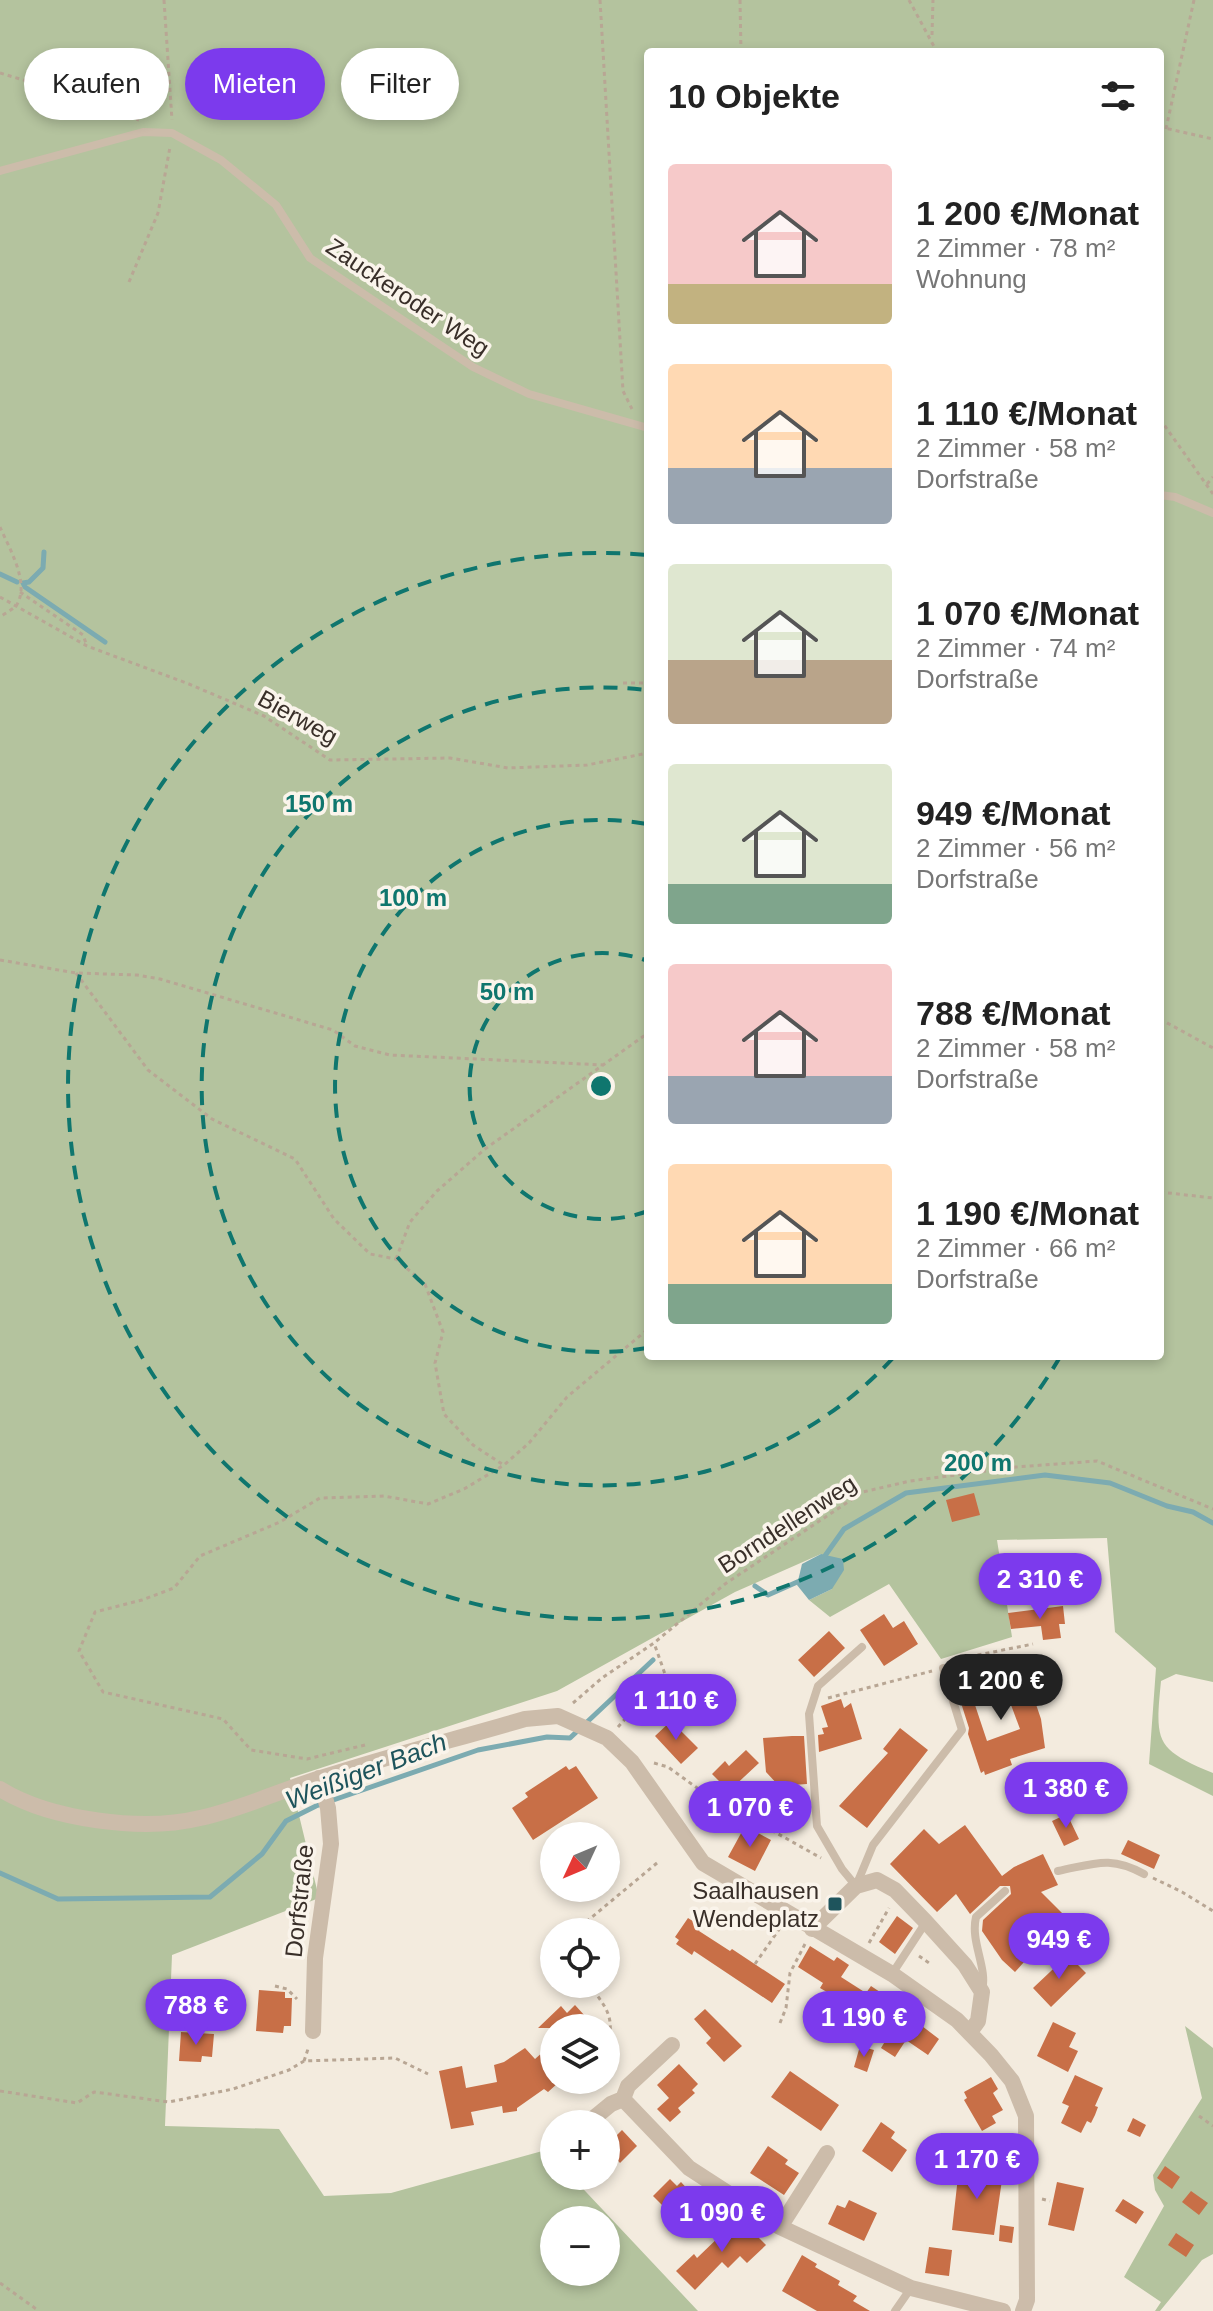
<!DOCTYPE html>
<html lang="de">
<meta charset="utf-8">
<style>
body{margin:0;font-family:Arial,sans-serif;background:#f6f6f6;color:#222;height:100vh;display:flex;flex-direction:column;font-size:30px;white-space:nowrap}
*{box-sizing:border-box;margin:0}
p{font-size:26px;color:#767676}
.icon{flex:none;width:44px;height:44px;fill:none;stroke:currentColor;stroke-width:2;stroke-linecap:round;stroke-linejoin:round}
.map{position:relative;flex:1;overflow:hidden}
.panel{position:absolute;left:644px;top:48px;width:520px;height:1312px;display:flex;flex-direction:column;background:#fff;border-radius:8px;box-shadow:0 4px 12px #0003}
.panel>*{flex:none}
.hud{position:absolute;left:24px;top:48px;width:500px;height:72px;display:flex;gap:16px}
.needle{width:52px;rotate:226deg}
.tools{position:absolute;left:540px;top:1822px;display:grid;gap:16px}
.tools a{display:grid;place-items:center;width:80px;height:80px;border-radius:50%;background:#fff;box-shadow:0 4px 12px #0003;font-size:40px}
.price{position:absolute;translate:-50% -68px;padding:0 18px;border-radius:28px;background:#7c3aed;color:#fff;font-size:26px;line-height:52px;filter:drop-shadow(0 2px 4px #0008)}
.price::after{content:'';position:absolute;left:50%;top:48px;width:24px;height:18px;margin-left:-12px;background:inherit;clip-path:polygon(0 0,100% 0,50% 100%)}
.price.active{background:#222;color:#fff}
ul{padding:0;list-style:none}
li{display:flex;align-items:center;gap:24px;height:200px;padding:0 24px}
li span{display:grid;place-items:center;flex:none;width:224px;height:160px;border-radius:8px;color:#555}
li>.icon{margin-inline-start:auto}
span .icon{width:96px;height:96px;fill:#fffc;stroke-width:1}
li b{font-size:34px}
h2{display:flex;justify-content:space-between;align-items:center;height:96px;padding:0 24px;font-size:34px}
.chip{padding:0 28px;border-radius:36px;background:#fff;box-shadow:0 4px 12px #0003;font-size:28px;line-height:72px}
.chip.active{background:#7c3aed;color:#fff}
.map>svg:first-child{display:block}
.green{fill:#b4c39e;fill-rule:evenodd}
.water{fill:#7cabb1}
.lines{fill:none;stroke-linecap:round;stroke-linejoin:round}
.stream{stroke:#7cabb1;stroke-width:5}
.building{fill:#c86f47}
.path{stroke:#b8a694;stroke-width:3;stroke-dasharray:4 4;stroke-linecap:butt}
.lane{stroke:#ccbcaa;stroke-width:8}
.street{stroke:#ccbcaa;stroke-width:16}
.ring{fill:none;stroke:#0f766e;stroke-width:4;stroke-dasharray:14 10}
.poi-dot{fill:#1e545c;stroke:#faf4eb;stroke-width:3}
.labels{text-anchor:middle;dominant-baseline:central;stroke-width:7;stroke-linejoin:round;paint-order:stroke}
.street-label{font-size:24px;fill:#392f29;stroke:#faf4eb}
.poi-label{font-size:24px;fill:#392f29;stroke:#faf4eb;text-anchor:end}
.water-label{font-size:26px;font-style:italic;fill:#1e545c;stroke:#faf4eb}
.centre{fill:#0f766e;stroke:#faf4eb;stroke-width:4}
.ring-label{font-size:24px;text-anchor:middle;font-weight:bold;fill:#0f766e;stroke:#faf4eb;stroke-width:7;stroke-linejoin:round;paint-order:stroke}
</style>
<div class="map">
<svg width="1213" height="2311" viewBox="0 0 1213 2311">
<rect width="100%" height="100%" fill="#f3ebde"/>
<path class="green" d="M 0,0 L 1213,0 L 1213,1682 L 1176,1674 L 1161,1681 C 1155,1742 1155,1749 1213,1773 L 1213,1796 L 1149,1764 L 1156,1668 L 1115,1632 L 1107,1538 L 997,1540 L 1012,1637 L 941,1659 L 889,1584 L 830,1617 L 809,1600 L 832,1589 L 821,1554 L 735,1592 L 557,1691 L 290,1778 L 319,1898 L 172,1955 L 165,2126 L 279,2129 L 324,2196 L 391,2193 L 546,2150 L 554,2158 L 554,2176 L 571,2176 L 698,2311 L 0,2311 ZM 648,52 L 1160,52 L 1160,1356 L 648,1356 ZM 554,2220 L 606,2220 L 606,2272 L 554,2272 Z
M 1185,2026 L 1213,2048 L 1213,2254 L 1202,2260 L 1160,2311 L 1155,2311 L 1161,2302 L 1124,2277 L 1164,2206 L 1155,2190 L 1153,2175 L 1202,2098 Z"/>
<path class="water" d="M 821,1554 L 843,1559 L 844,1570 L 832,1589 L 809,1600 L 797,1585 L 802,1564 Z"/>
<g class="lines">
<path class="stream" d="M 44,552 L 43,568 L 29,582 L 23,583 L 25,587 L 105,642
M 0,574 L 17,582
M 822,1560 L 844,1529 L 906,1493 L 1045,1475 L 1110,1483 L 1167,1506 L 1193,1512 L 1213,1523
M 755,1586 L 768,1595 L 804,1579
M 0,1873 L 58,1899 L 210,1897 L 262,1854 L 286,1821 L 316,1806 L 478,1750 L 547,1737 L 570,1738 L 653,1660"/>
</g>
<path class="building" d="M 974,1493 L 980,1515 L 952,1522 L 946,1500 Z
M 1063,1606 L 1065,1624 L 1059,1624 L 1061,1638 L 1043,1640 L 1041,1626 L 1011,1629 L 1008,1613 Z
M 884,1614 L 893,1628 L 904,1621 L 918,1644 L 884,1666 L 860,1630 Z
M 829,1631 L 845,1648 L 814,1677 L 798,1660 Z
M 996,1670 L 1004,1692 L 974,1702 L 987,1741 L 1020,1729 L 1004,1686 L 1027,1678 L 1041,1719 L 1045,1748 L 1010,1759 L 1012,1765 L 985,1775 L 984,1771 L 981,1773 L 968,1734 L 969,1728 L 955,1684 Z
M 841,1699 L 844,1708 L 851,1703 L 862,1739 L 819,1752 L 818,1735 L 824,1734 L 822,1728 L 828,1727 L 821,1706 Z
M 671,1721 L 698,1748 L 681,1764 L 655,1736 Z
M 900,1728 L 928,1750 L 867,1828 L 839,1806 L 888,1753 L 883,1749 Z
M 792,1736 L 804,1736 L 807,1784 L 779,1786 L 766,1772 L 763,1738 Z
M 746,1750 L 759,1763 L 729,1791 L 712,1774 L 725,1761 L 729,1766 Z
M 566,1766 L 569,1770 L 576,1766 L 598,1798 L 533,1840 L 512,1808 L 528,1797 L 525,1793 Z
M 790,1806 L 804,1812 L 795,1831 L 781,1824 Z
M 1067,1814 L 1079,1839 L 1064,1846 L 1052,1821 Z
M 965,1825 L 1002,1876 L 1014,1867 L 1043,1854 L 1058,1885 L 1041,1892 L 1086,1937 L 1068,1955 L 1048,1935 L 1015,1972 L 1002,1960 L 982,1931 L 983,1920 L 1011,1894 L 1010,1886 L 1000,1886 L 970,1914 L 956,1894 L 937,1912 L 890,1864 L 924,1829 L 939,1844 Z
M 745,1826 L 771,1840 L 755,1871 L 728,1857 Z
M 1128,1840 L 1160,1855 L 1154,1869 L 1121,1854 Z
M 897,1916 L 913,1928 L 895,1954 L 879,1942 Z
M 688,1918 L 702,1927 L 699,1931 L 730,1951 L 732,1949 L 785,1984 L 772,2003 L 694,1951 L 692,1955 L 676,1944 L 679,1940 L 675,1937 Z
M 810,1946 L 834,1961 L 837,1957 L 849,1965 L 841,1977 L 866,1993 L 871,1986 L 889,1998 L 888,2000 L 939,2039 L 928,2055 L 906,2040 L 895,2057 L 881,2048 L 892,2030 L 820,1988 L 823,1983 L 798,1967 Z
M 1068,1955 L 1086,1973 L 1051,2007 L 1033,1988 Z
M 259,1990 L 285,1992 L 285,1998 L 292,1998 L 291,2026 L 284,2026 L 283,2033 L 256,2031 Z
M 575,2005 L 596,2028 L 538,2028 L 561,2006 L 567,2013 Z
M 705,2009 L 742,2046 L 724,2062 L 706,2043 L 711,2038 L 694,2019 Z
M 1053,2022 L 1076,2033 L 1069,2047 L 1078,2051 L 1068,2072 L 1037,2056 Z
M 181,2032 L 214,2034 L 212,2057 L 202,2056 L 201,2062 L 179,2061 Z
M 554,2042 L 554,2080 L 558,2083 L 548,2092 L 544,2089 L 517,2108 L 517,2111 L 503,2113 L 502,2106 L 471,2112 L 474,2125 L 451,2129 L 439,2071 L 462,2066 L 466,2088 L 497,2082 L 494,2065 L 504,2062 L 525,2048 L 535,2059 Z
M 860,2046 L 874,2050 L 867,2072 L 854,2067 Z
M 679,2064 L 698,2084 L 692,2090 L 695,2093 L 678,2108 L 681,2112 L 670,2122 L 657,2109 L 669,2098 L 657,2085 Z
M 790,2071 L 839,2105 L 821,2131 L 771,2097 Z
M 1075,2075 L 1103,2088 L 1095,2106 L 1098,2107 L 1095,2115 L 1091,2123 L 1087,2121 L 1081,2133 L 1061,2123 L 1069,2106 L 1062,2103 Z
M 991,2077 L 998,2089 L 993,2093 L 1003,2110 L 992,2116 L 996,2123 L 982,2131 L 964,2100 L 967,2098 L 964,2092 Z
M 1133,2118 L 1146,2125 L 1140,2137 L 1127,2131 Z
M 881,2122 L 895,2132 L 891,2138 L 907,2150 L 892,2172 L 862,2151 Z
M 622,2130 L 637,2146 L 620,2163 L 606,2146 Z
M 768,2146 L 788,2160 L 785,2164 L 799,2173 L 784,2195 L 750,2173 Z
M 1165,2166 L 1180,2177 L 1172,2189 L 1157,2178 Z
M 959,2168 L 1003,2173 L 994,2235 L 952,2230 Z
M 670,2179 L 677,2186 L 681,2182 L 691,2193 L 688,2196 L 694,2203 L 677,2220 L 653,2196 Z
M 1057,2182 L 1084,2188 L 1074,2231 L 1048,2225 Z
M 1191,2191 L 1208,2203 L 1199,2215 L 1182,2202 Z
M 1123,2199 L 1144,2212 L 1136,2224 L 1115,2211 Z
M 849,2200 L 877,2213 L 864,2241 L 828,2224 L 837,2205 L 845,2208 Z
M 741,2220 L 766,2245 L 747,2263 L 740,2256 L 728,2268 L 722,2262 L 695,2290 L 676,2271 L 694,2254 L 697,2258 L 724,2232 L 727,2235 Z
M 1000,2225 L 1014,2227 L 1012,2243 L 999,2241 Z
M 1176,2233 L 1194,2245 L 1186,2257 L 1168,2245 Z
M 929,2247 L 952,2250 L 949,2276 L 925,2273 Z
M 802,2255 L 817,2264 L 815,2267 L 840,2281 L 838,2285 L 857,2296 L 853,2301 L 870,2311 L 817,2311 L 782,2291 Z"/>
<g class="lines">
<path class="path" d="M 164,0 L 172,120
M 600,0 L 623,391 L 632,409
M 740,0 L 741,52
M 909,0 L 937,52
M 932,35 L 933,0
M 0,73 L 70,94 L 139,120
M 1160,127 L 1213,139
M 1166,129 L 1194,0
M 129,282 L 158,213 L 170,147
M 1160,419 L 1213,494
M 1207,484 L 1213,477
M 0,527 C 9,548 31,584 16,606 C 12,610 4,614 0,617
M 20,592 L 83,635 L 87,646
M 0,597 L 87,646 L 189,684 L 264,716 L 330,760 L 450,758 L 508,768 L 587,765 L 648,753
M 623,683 L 648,683
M 0,960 L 76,973 L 137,975 L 160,979 L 333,1030 L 355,1046 L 390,1055 L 604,1065
M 76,973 L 148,1070 L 212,1119 L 295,1159 L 334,1219 L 370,1254 L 396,1259 L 425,1284 L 443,1332 L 435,1363 L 444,1414 L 473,1445 L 502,1464
M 1160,1019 L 1213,1048
M 1160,1192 L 1213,1198
M 396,1259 L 410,1222 L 437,1191 L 485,1149 L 648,1033
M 955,1663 L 973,1656 L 1033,1644
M 828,1698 L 932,1671
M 573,1703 L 602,1678 L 654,1643 L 725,1584 L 863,1492 L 910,1481 L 1016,1467 L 1097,1461 L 1213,1509
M 618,1727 L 665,1674 L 654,1643
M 365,1745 L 307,1759 L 251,1750 L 223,1719 L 103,1692 L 79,1651 L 95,1612 L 142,1600 L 174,1588 L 200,1556 L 280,1522 L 320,1498 L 384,1496 L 428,1504 L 464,1489 L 504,1465 L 529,1443 L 567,1397 L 648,1329
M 654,1763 L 668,1767 L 700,1790 L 821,1858
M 1153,1878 L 1182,1892 L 1213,1911
M 574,1932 L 657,1863
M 869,1943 L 889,1908
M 919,1956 L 929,1963
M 755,1964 L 780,1928
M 588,1984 C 608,2009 616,2018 606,2050
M 275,1986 L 287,1989 L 297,1999
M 780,2023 L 786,2008 L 790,1973 L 805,1944
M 304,2061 L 309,2046
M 0,2091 L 77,2103 L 94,2092 L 169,2102 L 233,2089 L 289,2070 L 304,2061 L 395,2058 L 428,2074
M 1199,2116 L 1213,2126
M 1042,2199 L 1050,2201
M 0,2283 L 39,2311"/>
<path class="lane" d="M 0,171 L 143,132 L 172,133 L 221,160 L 276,205 L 310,258 L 473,367 L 529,394 L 648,428
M 1160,495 L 1175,497 L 1213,513
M 862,1647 L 818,1686 L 809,1714 L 817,1826 L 842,1869 L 856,1886 L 873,1845 L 962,1730 L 943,1668
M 1058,1871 C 1094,1864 1110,1855 1144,1874
M 892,1974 L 926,1922
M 982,1991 C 988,1967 970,1943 976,1917 L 1005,1891
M 895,2311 L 911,2288"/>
<path class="street" d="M 0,1789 C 50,1820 143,1832 200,1818 C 242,1809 281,1790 321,1778 C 389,1756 457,1739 525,1719 L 558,1716 L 607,1738 L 632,1762 L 703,1863 L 892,1974 L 957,2020 L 991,2055 L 1012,2081 L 1026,2116 L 1027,2300 L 1023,2311
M 812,1929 L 856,1886 L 877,1880 L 895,1890 L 926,1922 L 965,1965 L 982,1992 L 978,2021 L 970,2032
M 313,2031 L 315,1958 L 331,1844 L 328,1808 L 319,1778
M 623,2099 L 689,2168 L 780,2227 L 911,2288 L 1003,2311
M 589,2122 L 611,2104 L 623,2099 L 628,2086 L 672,2045
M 780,2227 L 827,2153"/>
</g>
<g class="ring">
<path d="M648 1211A133 133 0 1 1 648 961"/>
<path d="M647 1348A266 266 0 1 1 647 824"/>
<path d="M893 1358A399 399 0 1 1 646 690"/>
<path d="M1060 1357A533 533 0 1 1 647 555"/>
</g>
<rect class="poi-dot" x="827" y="1896" width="16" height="16" rx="4"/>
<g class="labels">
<g class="street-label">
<text transform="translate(408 297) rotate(34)">Zauckeroder Weg</text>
<text transform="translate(298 717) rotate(29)">Bierweg</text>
<text transform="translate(787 1524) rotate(-33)">Borndellenweg</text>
<text transform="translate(299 1901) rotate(-84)">Dorfstraße</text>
</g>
<g class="poi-label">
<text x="819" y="1890">Saalhausen<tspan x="819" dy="28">Wendeplatz</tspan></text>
</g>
<g class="water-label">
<text transform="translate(366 1771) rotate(-21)">Weißiger Bach</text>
</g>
</g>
<circle cx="601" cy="1086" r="12" class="centre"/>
<g class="ring-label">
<text x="319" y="812">150 m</text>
<text x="413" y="906">100 m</text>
<text x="507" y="1000">50 m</text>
<text x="978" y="1471">200 m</text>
</g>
</svg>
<div class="tools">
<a><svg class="needle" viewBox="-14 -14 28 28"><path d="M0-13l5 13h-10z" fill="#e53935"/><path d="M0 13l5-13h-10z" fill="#767676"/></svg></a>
<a><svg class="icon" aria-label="locate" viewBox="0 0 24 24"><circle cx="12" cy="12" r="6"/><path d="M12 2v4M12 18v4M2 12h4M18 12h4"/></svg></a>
<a><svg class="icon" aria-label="layers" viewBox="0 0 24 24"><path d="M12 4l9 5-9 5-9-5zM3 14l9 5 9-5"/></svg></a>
<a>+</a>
<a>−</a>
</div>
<b class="price" style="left:1040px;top:1621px">2 310 €</b>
<b class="price active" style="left:1001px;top:1722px">1 200 €</b>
<b class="price" style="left:676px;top:1742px">1 110 €</b>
<b class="price" style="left:1066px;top:1830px">1 380 €</b>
<b class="price" style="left:750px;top:1849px">1 070 €</b>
<b class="price" style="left:1059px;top:1981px">949 €</b>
<b class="price" style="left:196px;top:2047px">788 €</b>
<b class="price" style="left:864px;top:2059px">1 190 €</b>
<b class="price" style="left:977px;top:2201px">1 170 €</b>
<b class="price" style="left:722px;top:2254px">1 090 €</b>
<div class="hud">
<a class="chip">Kaufen</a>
<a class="chip active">Mieten</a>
<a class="chip">Filter</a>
</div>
<section class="panel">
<h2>10 Objekte<svg class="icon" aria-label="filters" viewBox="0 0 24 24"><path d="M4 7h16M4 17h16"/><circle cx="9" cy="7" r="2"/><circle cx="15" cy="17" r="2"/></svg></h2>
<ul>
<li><span style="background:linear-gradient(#f6c9c9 75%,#c2b280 0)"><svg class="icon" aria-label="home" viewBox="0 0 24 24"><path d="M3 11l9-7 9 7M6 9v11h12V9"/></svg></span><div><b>1 200 €/Monat</b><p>2 Zimmer · 78 m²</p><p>Wohnung</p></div></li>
<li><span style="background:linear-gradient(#ffd9b3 65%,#9aa5b1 0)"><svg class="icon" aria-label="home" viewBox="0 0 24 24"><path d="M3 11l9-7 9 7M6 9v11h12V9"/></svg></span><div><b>1 110 €/Monat</b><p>2 Zimmer · 58 m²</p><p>Dorfstraße</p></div></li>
<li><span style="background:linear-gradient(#dfe7d0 60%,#b9a48a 0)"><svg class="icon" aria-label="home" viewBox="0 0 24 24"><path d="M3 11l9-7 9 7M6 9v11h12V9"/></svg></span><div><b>1 070 €/Monat</b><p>2 Zimmer · 74 m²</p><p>Dorfstraße</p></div></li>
<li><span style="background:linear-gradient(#dfe7d0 75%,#7fa58c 0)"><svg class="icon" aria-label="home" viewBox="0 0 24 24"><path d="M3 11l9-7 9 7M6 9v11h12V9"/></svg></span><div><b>949 €/Monat</b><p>2 Zimmer · 56 m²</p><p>Dorfstraße</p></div></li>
<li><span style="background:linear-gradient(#f6c9c9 70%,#9aa5b1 0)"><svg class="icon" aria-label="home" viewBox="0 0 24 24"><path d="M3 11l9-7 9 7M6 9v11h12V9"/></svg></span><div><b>788 €/Monat</b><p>2 Zimmer · 58 m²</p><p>Dorfstraße</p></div></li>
<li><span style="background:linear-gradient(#ffd9b3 75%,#7fa58c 0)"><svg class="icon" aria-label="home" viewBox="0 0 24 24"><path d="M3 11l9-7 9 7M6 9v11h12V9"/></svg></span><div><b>1 190 €/Monat</b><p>2 Zimmer · 66 m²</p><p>Dorfstraße</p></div></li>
</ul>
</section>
</div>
